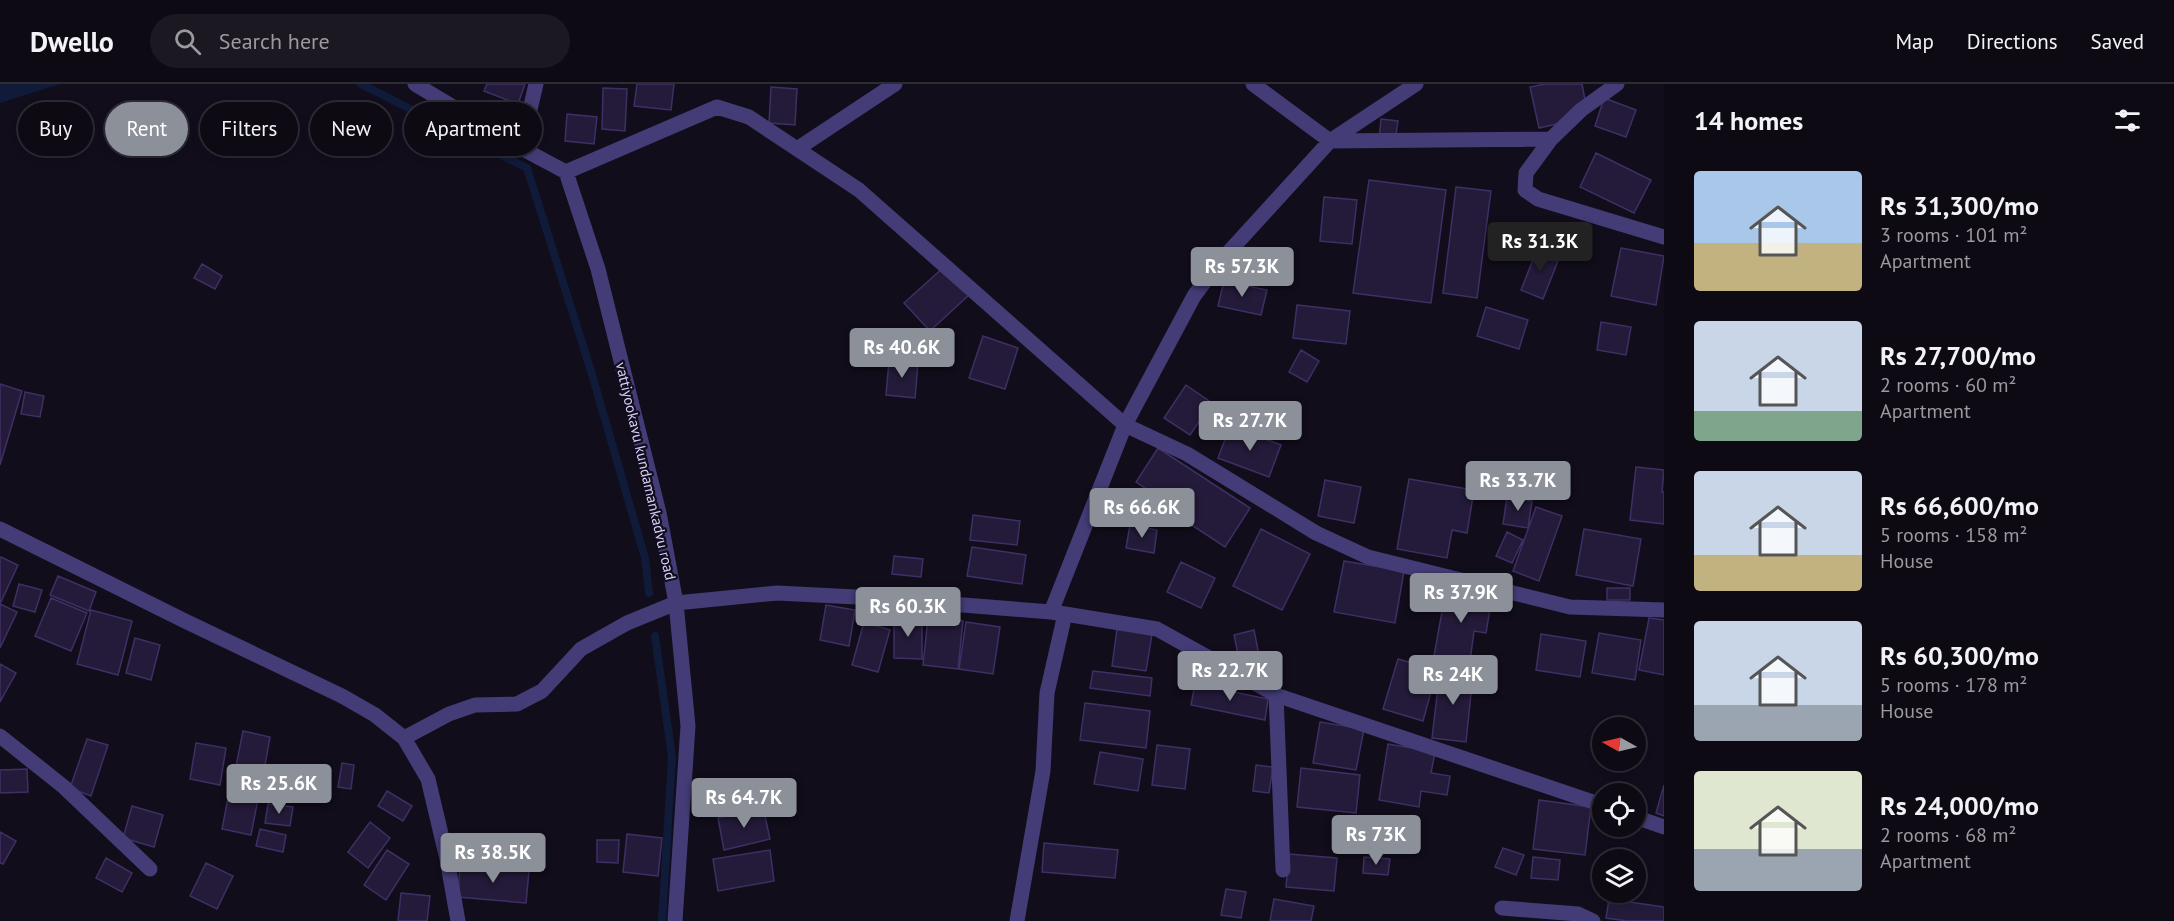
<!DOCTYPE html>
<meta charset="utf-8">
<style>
body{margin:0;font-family:"PT Sans",sans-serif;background:#1b1822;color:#f1f3f6;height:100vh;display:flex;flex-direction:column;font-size:22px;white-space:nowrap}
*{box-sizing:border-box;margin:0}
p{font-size:20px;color:#9a9aa0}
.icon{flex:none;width:33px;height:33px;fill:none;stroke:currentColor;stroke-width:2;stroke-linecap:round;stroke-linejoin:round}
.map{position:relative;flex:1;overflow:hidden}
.sheet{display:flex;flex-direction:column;background:#0d0a14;width:510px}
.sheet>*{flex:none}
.guide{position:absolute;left:18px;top:18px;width:570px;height:54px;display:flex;gap:12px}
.needle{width:39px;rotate:278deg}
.buttons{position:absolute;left:1592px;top:633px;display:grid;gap:12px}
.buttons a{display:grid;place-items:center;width:54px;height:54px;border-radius:50%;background:#0d0a14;box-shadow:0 3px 9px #0003,0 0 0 2px #2d2b34;font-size:30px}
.price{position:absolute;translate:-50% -51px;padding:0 14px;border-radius:6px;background:#8c9099;color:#fff;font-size:20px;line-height:39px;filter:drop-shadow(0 2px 3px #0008)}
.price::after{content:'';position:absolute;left:50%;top:36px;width:18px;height:14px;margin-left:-9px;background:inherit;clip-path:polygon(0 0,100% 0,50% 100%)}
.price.current{background:#222;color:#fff}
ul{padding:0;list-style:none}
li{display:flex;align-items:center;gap:18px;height:150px;padding:0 30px}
li span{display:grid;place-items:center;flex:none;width:168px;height:120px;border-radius:6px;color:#555}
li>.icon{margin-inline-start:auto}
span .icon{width:72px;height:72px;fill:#fffc;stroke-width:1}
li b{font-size:26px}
h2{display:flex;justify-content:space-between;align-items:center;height:72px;padding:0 30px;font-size:26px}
.pill{padding:0 21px;border-radius:27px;background:#0d0a14;box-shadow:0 3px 9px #0003,0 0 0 2px #2d2b34;font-size:21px;line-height:54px}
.pill.current{background:#8c9099;color:#fff}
header{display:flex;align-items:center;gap:36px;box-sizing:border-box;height:84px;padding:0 30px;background:#0d0a14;border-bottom:2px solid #2d2b34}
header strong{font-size:28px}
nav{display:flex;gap:33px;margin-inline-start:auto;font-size:21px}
.search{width:420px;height:54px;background:#1b1822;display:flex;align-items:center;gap:15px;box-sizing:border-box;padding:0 21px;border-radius:33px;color:#9a9aa0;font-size:22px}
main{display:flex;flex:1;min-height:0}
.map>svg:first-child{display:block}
.water{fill:#0f1b39}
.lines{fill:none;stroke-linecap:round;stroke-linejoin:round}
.stream{stroke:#0f1b39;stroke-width:8}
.building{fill:#241b3a;stroke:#3f2f64;stroke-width:1.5}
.street{stroke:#443c76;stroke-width:15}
.labels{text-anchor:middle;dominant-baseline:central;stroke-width:4.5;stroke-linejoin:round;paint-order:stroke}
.street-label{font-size:15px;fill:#d6ccfa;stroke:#110d1b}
</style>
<header>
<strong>Dwello</strong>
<div class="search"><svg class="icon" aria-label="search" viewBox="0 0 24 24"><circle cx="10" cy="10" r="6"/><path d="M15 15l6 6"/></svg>Search here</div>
<nav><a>Map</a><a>Directions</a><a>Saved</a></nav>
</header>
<main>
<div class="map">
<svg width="1664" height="837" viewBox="0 0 1664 837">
<rect width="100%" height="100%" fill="#110d1b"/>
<path class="water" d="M 0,0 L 60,0 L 0,19 Z"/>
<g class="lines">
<path class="stream" d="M 361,0 L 527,84 L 591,287 L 645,474 L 649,509
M 655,552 L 672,673 L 662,837"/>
</g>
<path class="building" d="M 487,0 L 525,0 L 518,20 L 484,7 Z
M 637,0 L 674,0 L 671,26 L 634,22 Z
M 1545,0 L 1582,0 L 1587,26 L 1570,37 L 1539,44 L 1530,3 Z
M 771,3 L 797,5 L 795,41 L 769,39 Z
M 603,4 L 627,5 L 625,47 L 602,45 Z
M 1604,14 L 1636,26 L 1626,53 L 1595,42 Z
M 567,30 L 597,33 L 594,60 L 565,57 Z
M 1381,35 L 1398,37 L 1395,57 L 1379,55 Z
M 1596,69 L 1651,96 L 1634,129 L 1580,103 Z
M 1369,96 L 1446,106 L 1431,219 L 1353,209 Z
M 1456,103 L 1491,107 L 1477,214 L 1443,209 Z
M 1324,113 L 1357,116 L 1352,160 L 1320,157 Z
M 1538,163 L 1560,172 L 1543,215 L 1521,206 Z
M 1621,164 L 1664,172 L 1656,221 L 1611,212 Z
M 202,180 L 222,192 L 215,205 L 194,194 Z
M 945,182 L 970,210 L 930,247 L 904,219 Z
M 1224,197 L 1267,206 L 1261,231 L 1218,222 Z
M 1297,221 L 1350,227 L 1346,260 L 1293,254 Z
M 1486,223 L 1528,236 L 1519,265 L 1477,252 Z
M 1601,238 L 1631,243 L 1626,271 L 1597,266 Z
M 983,252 L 1018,264 L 1005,305 L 969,294 Z
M 1301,266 L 1319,277 L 1307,298 L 1289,288 Z
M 889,277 L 918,280 L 915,314 L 886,311 Z
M 0,300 L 22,307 L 0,381 Z
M 1186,301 L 1212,319 L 1190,351 L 1164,334 Z
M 25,308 L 44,312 L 40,333 L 21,330 Z
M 1265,318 L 1295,332 L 1285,354 L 1255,339 Z
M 1230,342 L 1281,361 L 1269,393 L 1218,374 Z
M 1158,364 L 1250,424 L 1225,463 L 1178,432 L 1181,428 L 1136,398 Z
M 1636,383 L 1664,386 L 1662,408 L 1664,408 L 1664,440 L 1630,436 Z
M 1409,395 L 1474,406 L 1467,449 L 1452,446 L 1447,474 L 1397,465 Z
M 1325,396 L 1361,403 L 1354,439 L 1318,432 Z
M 1507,413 L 1532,417 L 1528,444 L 1503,440 Z
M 1536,423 L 1562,432 L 1539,497 L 1513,487 Z
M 973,431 L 1020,437 L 1017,461 L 970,456 Z
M 1130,441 L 1157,446 L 1154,469 L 1126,464 Z
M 1261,445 L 1310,470 L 1282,526 L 1233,502 Z
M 1584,445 L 1641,455 L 1633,502 L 1576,491 Z
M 1507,448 L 1523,456 L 1512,479 L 1496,472 Z
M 972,463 L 1026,471 L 1022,500 L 967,492 Z
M 894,472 L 923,475 L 921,493 L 892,490 Z
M 1,473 L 18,481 L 0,520 L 17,528 L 0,564 L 0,474 Z
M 1344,477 L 1404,487 L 1395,539 L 1334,528 Z
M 1181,478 L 1215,494 L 1201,524 L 1167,508 Z
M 58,492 L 96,508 L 89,527 L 50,511 Z
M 1416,495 L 1437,495 L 1436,506 L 1416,505 Z
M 19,500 L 42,506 L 35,528 L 13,522 Z
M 1607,504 L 1630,504 L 1630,516 L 1607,516 Z
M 1446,505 L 1492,513 L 1486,549 L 1474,547 L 1470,578 L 1434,572 Z
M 51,514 L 87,529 L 71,567 L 35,552 Z
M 826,521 L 855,526 L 849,562 L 820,556 Z
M 91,526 L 132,537 L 118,591 L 77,580 Z
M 894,533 L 922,533 L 922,575 L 894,574 Z
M 928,534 L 963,537 L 958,585 L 923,581 Z
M 1649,534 L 1664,536 L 1664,591 L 1639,586 Z
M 864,538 L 890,546 L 878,588 L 852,581 Z
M 966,538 L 1000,543 L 993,590 L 959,585 Z
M 1117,545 L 1152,550 L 1146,587 L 1112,582 Z
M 1254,546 L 1259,571 L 1239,575 L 1234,551 Z
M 1599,549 L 1641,556 L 1635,596 L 1592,589 Z
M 1541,550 L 1586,557 L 1580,593 L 1536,586 Z
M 135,554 L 160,561 L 151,596 L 126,589 Z
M 1398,575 L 1437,586 L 1423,637 L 1383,625 Z
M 0,580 L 16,589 L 0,618 Z
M 1440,586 L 1473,590 L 1466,658 L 1432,654 Z
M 1093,587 L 1152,594 L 1150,612 L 1090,604 Z
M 1195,600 L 1268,615 L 1265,636 L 1191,621 Z
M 1085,619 L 1150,627 L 1146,664 L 1080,656 Z
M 1320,638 L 1364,645 L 1356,686 L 1313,679 Z
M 243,647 L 270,653 L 262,698 L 234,692 Z
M 87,655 L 108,661 L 91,712 L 70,704 Z
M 196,659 L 226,664 L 220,701 L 190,695 Z
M 1388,660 L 1435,668 L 1431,689 L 1450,692 L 1447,711 L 1421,707 L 1419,723 L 1379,716 Z
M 1157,661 L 1190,665 L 1185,705 L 1152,701 Z
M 1100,668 L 1143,675 L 1138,707 L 1094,700 Z
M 342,679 L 354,681 L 351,705 L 338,703 Z
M 1256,681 L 1273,683 L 1269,709 L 1253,707 Z
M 1301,684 L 1360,691 L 1356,729 L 1297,723 Z
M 27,685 L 28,708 L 0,709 L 0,686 Z
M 1664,701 L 1664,732 L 1656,729 Z
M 230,704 L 259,710 L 251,751 L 222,745 Z
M 387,707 L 412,722 L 403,737 L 378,722 Z
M 1539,716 L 1591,723 L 1585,771 L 1533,765 Z
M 268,720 L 293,723 L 290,742 L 265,739 Z
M 132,722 L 163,731 L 154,763 L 123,754 Z
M 763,723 L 770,755 L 724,766 L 718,734 Z
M 370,738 L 390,754 L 368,784 L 348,768 Z
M 260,745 L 286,751 L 283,768 L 256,762 Z
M 0,748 L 16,757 L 3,780 L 0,779 Z
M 627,750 L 662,754 L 658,792 L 623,788 Z
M 481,753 L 526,757 L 525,780 L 479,776 Z
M 597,756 L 619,756 L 618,779 L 597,778 Z
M 1044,759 L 1118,766 L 1115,794 L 1042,788 Z
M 1503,764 L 1524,771 L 1516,791 L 1495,783 Z
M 387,766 L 409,780 L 386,816 L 364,801 Z
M 770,766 L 774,797 L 718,807 L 713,775 Z
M 1289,770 L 1337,774 L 1334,807 L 1286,803 Z
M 1364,773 L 1390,775 L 1388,791 L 1363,789 Z
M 1533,773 L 1560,776 L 1558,796 L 1531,794 Z
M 106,774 L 132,789 L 122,808 L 96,794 Z
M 206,779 L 233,792 L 217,825 L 190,812 Z
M 460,780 L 529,787 L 526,819 L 458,813 Z
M 1226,805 L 1246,808 L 1241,834 L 1221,831 Z
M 401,809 L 430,812 L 427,837 L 398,837 Z
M 1274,815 L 1314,822 L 1311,837 L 1270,837 Z
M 1609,815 L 1664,823 L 1664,837 L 1627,837 L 1606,834 Z"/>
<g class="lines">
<path class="street" d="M 415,0 L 521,64 L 566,88 L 717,23 L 749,33 L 859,106 L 1125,341 L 1187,370 L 1316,449 L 1368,473 L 1570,523 L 1664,526
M 1253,0 L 1330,57 L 1551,55 L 1526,89 L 1525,106 L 1538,115 L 1664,153
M 1551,55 L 1581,26 L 1617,0
M 521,64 L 536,0
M 797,65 L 895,0
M 566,88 L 598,185 L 659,429 L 676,519 L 688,642 L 675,837
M 0,445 L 185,537 L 342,612 L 375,631 L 404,654 L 428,695 L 447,775 L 458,837
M 1065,530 L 1157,545 L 1276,611 L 1602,721
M 1276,611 L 1283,786
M 0,652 L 64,703 L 150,785
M 404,654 L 449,630 L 475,621 L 517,620 L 542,607 L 581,565 L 627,539 L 676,519 L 777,509 L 876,514 L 1051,528
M 1635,733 L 1664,743
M 1502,824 L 1578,830 L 1593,837
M 1017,837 L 1043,687 L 1047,609 L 1065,530 L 1051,528 L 1125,341 L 1194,212 L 1216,182 L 1330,57 L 1416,0"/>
</g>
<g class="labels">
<g class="street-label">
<text transform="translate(646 387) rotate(77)">vattiyookavu kundamankadvu road</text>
</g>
</g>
</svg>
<div class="buttons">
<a><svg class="needle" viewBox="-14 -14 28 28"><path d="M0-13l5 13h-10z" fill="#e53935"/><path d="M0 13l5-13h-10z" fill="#9a9aa0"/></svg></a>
<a><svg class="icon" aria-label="locate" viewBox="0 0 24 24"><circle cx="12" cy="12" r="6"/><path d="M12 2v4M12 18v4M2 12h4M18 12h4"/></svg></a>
<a><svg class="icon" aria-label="layers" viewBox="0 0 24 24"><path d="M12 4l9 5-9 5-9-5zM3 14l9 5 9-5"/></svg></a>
</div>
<b class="price current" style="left:1540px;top:189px">Rs 31.3K</b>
<b class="price" style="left:1242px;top:214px">Rs 57.3K</b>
<b class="price" style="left:902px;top:295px">Rs 40.6K</b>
<b class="price" style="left:1250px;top:368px">Rs 27.7K</b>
<b class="price" style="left:1518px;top:428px">Rs 33.7K</b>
<b class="price" style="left:1142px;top:455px">Rs 66.6K</b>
<b class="price" style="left:1461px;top:540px">Rs 37.9K</b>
<b class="price" style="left:908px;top:554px">Rs 60.3K</b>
<b class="price" style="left:1230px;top:618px">Rs 22.7K</b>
<b class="price" style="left:1453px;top:622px">Rs 24K</b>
<b class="price" style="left:279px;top:731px">Rs 25.6K</b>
<b class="price" style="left:744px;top:745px">Rs 64.7K</b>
<b class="price" style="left:1376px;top:782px">Rs 73K</b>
<b class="price" style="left:493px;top:800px">Rs 38.5K</b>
<div class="guide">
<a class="pill">Buy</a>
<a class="pill current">Rent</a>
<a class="pill">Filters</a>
<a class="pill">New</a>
<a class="pill">Apartment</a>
</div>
</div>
<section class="sheet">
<h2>14 homes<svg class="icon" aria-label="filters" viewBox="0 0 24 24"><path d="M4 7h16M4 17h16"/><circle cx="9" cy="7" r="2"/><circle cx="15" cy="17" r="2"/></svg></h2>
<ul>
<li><span style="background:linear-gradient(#a9c7e8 60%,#c2b280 0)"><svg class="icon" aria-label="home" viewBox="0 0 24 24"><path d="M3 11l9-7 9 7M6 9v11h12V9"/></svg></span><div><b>Rs 31,300/mo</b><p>3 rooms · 101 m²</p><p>Apartment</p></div></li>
<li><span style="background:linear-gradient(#c9d6e8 75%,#7fa58c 0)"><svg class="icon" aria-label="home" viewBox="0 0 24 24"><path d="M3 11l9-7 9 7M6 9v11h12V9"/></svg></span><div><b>Rs 27,700/mo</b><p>2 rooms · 60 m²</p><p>Apartment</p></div></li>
<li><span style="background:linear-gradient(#c9d6e8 70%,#c2b280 0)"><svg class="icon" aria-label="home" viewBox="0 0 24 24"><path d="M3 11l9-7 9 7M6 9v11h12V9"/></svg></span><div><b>Rs 66,600/mo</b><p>5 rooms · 158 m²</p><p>House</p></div></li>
<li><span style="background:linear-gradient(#c9d6e8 70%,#9aa5b1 0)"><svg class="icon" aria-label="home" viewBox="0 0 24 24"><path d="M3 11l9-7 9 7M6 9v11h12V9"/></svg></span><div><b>Rs 60,300/mo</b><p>5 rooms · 178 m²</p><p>House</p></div></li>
<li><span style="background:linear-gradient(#dfe7d0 65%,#9aa5b1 0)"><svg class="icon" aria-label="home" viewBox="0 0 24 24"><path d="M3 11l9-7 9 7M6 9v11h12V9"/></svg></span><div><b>Rs 24,000/mo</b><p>2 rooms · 68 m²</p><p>Apartment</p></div></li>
</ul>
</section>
</main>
